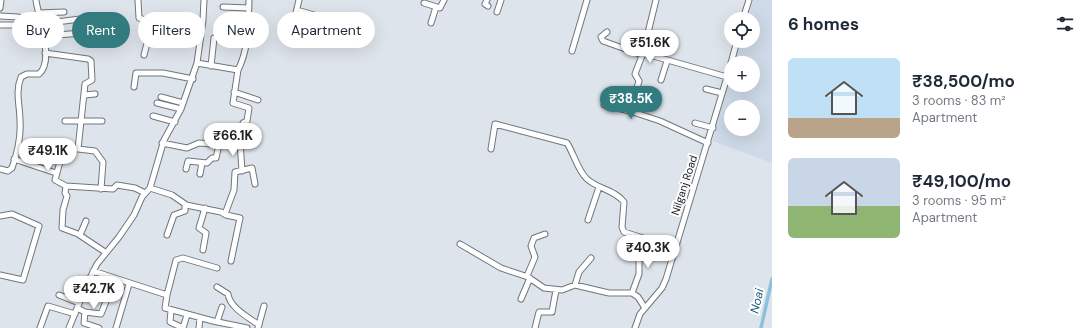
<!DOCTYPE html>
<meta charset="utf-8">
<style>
body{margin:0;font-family:"DM Sans",sans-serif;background:#f2f2f3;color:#1f2937;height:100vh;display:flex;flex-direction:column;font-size:15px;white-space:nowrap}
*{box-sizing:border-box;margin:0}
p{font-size:13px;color:#747a83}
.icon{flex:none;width:22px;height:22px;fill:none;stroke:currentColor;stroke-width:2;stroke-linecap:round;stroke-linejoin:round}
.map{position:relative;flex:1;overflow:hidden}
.drawer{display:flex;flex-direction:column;background:#fff;width:320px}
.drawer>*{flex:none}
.top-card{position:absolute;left:12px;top:12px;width:380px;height:36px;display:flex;gap:8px}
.buttons{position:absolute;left:724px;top:12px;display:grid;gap:8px}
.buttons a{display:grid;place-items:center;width:36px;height:36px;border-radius:50%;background:#fff;box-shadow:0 4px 16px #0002;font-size:20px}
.price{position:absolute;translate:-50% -34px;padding:0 9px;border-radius:14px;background:#fff;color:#222;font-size:13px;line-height:26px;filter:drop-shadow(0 1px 2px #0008)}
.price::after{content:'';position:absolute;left:50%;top:24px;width:12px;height:9px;margin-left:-6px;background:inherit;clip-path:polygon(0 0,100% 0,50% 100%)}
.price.active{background:#327b7e;color:#fff}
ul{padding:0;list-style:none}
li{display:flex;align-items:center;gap:12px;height:100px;padding:0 16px}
li span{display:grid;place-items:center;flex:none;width:112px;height:80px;border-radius:6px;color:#555}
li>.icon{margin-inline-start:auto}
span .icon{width:48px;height:48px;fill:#fffc;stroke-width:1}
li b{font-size:17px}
h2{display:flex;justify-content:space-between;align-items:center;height:48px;padding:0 16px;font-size:17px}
.chip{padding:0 14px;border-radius:18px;background:#fff;box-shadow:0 4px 16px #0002;font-size:14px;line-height:36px}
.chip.active{background:#327b7e;color:#fff}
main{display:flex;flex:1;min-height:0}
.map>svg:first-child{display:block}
.built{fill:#cedae7;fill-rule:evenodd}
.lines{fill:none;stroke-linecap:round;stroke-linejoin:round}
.canal{stroke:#8cc1de;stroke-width:3.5}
.minor-casing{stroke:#70767c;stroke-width:7}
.minor{stroke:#fff;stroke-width:5}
.labels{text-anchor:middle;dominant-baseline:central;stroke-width:4;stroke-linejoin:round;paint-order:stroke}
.street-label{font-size:11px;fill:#16181b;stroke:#fff}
.water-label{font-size:12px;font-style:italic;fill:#175876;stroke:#fff}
</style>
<main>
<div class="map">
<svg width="772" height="328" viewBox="0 0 772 328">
<rect width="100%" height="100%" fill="#dee4eb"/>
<path class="built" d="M 753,0 L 772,0 L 772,163 L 712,141 L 731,74 L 731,85 L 753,85 L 753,63 L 734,63 L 741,41 L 753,41 L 753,19 L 748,19 ZM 731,107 L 753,107 L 753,129 L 731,129 Z"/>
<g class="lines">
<path class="canal" d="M 761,328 L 772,279"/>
<g class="minor-casing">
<path id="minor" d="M 138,0 L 139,18 L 164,26 L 163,32 L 150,32 L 144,55
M 487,0 L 485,4 L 488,6
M 656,0 L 643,53 L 727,77
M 424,3 L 440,8 L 444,0
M 223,7 L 249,8
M 0,8 L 1,0
M 297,10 L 314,15
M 497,12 L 501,0
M 38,13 L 64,12
M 0,16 L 18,17
M 743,19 L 749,0
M 294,21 L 299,0
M 431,23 L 436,7
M 41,24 L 88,18
M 0,25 L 24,25
M 607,32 L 601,37 L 603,41 L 642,55
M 45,36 L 82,33
M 572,51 L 587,0
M 45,53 L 88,59 L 91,61 L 92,80 L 85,84 L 78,149 L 64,147 L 55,180 L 66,186 L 65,193 L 67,196 L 63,210 L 62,228 L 78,234 L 105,252
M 643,53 L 635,74 L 639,81 L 630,111 L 660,121 L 708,143
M 197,63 L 203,20 L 204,0
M 731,63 L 737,41
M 211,66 L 214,38
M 661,80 L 667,61
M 134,87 L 136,73 L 163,73 L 193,79
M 706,89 L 722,93
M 234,92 L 258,100
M 85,95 L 95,94
M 612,96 L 633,101
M 161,97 L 183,103
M 157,103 L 181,109
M 604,105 L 630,111
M 153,116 L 175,122
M 65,121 L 102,121
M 695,123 L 713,128
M 240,142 L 242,171
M 162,143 L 187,148 L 199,143 L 224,145 L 226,142 L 240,142 L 243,123 L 247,121 L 249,108 L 233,103 L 238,70
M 78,149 L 95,151 L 103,162 L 101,189
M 491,149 L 495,124 L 567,143 C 574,154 578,171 587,179 C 598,189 615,190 624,202 L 622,227 L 624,232 L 674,248
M 14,159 L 56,173
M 0,169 L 8,171 L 12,168 C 17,154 21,136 20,121 C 20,106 15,92 21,77 L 27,74 L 39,74 C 55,61 38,17 36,0
M 186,169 L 188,161 L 207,163 L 212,158 L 216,158 L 219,145
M 200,174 L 202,163
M 66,186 L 113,189 L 117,185 L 135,188 L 145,193
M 150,188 L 172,195 L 185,204 L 185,211 L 174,215 L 167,235
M 186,205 L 221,212 L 226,215 L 240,218 L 231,261
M 225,214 L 234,190 L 235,172 L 252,168 L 255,184
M 0,216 L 12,214 L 39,226 L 23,280 L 0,275
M 588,220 L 599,187
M 80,235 L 86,221
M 460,244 L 501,268 L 528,277 L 544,288 L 562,290 L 575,285 L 609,293 L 632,293 L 638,297 L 645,308
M 203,250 L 206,233 L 199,228 L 205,208
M 93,271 L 167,295 L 165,308 L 213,321 L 247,328
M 527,276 L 535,257 L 531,246 L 534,238 L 545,234
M 575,285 L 579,272 L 591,258
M 217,287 L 228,294 C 230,308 248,317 259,325
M 632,293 L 639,274 L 639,255 L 643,239
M 59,295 L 79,303
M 167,295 L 176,260 L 183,258 L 217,268
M 521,299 L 530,278
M 77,308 L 85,312 L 84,323 L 99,328
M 171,310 L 170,322 L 183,328
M 85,312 L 101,314 L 115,279
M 217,322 L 222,307
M 40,328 L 48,306 L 75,314
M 69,328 L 87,284 L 97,264 L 119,237 L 134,215 L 142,197 L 150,188 L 164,140 L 181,109 L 197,63 L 238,70 C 249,49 248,23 249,0
M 116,328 L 129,284
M 183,328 L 187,315
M 199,328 L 200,318
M 258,328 L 264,306
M 535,328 L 539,312 L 552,312 L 556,290
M 635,328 L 640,314 L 662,288 L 666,279 L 731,64"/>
</g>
<use href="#minor" class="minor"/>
</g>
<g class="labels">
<g class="street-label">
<text transform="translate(684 185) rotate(-72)">Nilganj Road</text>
</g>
<g class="water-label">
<text transform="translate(757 301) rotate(-77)">Noai</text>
</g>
</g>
</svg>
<div class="buttons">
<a><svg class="icon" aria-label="locate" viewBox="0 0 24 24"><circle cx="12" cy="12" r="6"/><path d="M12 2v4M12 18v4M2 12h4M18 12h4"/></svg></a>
<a>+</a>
<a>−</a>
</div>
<b class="price" style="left:650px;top:64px">₹51.6K</b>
<b class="price active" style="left:631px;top:120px">₹38.5K</b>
<b class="price" style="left:233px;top:157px">₹66.1K</b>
<b class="price" style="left:48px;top:172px">₹49.1K</b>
<b class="price" style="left:648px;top:269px">₹40.3K</b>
<b class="price" style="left:94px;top:310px">₹42.7K</b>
<div class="top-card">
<a class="chip">Buy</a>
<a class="chip active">Rent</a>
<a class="chip">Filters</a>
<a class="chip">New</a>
<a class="chip">Apartment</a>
</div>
</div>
<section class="drawer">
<h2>6 homes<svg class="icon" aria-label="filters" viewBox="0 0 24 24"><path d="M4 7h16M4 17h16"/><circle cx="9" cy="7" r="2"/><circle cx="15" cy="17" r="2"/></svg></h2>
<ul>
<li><span style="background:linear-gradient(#bfe0f5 75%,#b9a48a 0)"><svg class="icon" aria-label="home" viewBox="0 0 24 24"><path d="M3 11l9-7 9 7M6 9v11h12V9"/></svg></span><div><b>₹38,500/mo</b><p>3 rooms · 83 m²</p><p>Apartment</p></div></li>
<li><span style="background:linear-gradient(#c9d6e8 60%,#8fb573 0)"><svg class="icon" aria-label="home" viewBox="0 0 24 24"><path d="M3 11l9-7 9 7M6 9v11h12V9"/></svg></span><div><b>₹49,100/mo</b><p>3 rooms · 95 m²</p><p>Apartment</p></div></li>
</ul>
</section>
</main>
